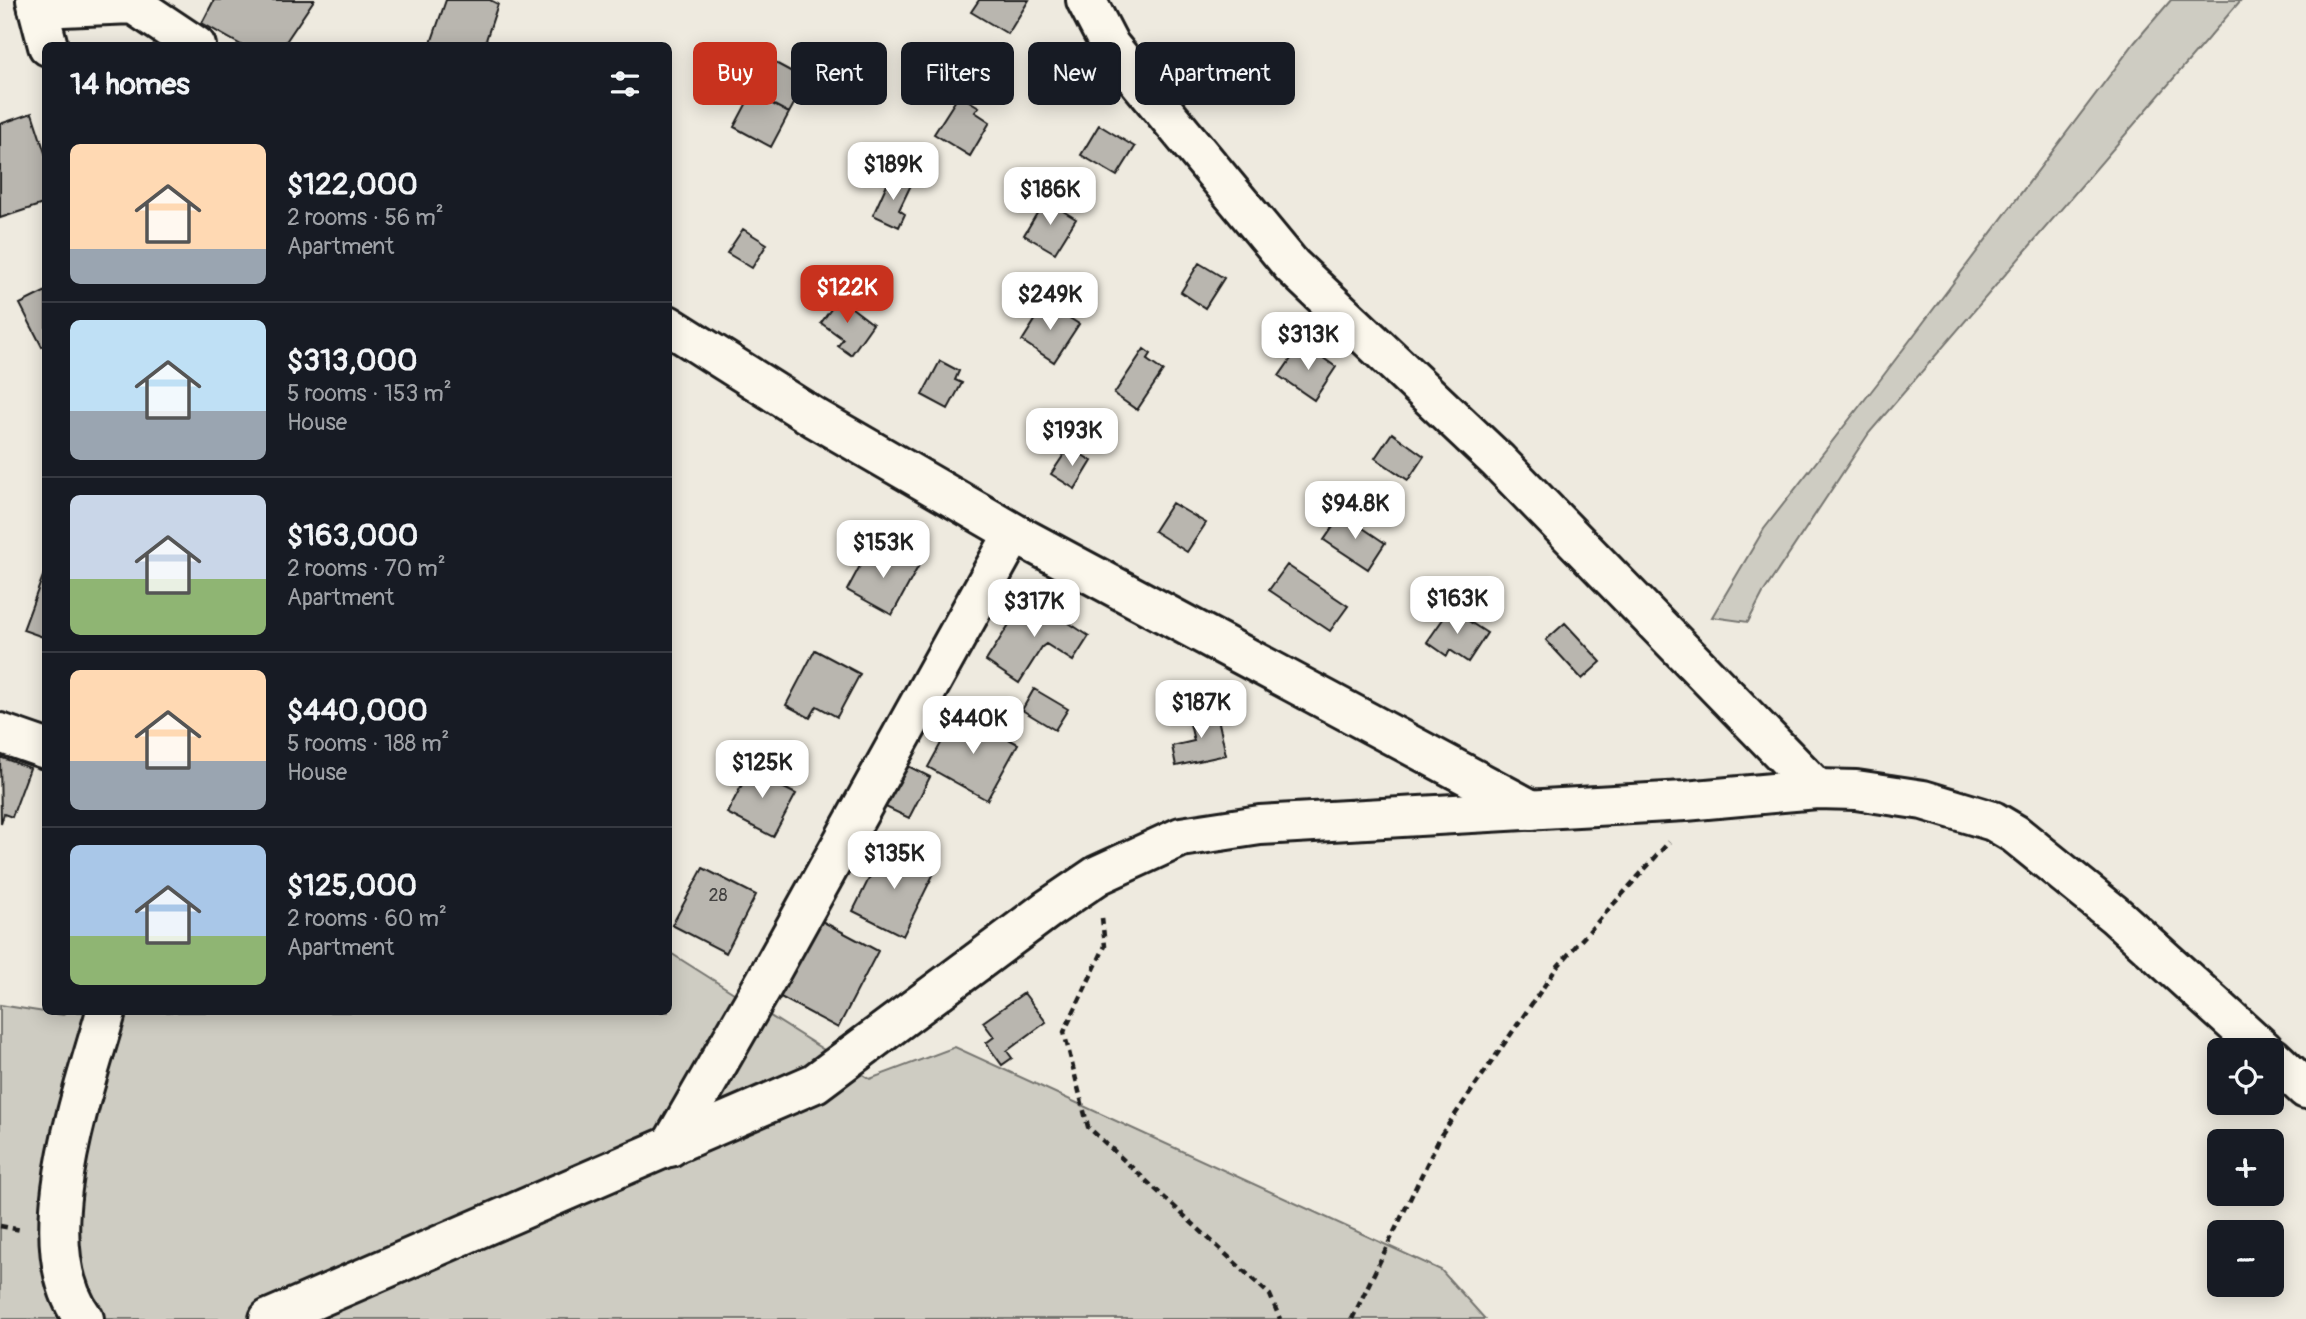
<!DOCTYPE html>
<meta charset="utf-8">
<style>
body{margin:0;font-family:Pangolin,sans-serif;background:#242831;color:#f1f3f6;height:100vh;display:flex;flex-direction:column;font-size:26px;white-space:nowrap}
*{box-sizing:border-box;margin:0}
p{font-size:23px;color:#9ea1a6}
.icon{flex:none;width:38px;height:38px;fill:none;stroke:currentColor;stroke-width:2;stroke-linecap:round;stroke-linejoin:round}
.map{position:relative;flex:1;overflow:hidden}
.drawer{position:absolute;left:42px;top:42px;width:630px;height:973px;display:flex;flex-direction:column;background:#171b24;border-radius:10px;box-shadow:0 4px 18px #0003}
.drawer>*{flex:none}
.hud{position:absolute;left:693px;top:42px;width:665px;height:63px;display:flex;gap:14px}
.tools{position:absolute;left:2207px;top:1038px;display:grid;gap:14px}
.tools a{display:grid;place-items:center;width:77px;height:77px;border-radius:10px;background:#171b24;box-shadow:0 4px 18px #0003;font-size:35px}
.price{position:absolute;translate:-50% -60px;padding:0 16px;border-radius:14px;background:#fff;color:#222;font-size:23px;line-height:46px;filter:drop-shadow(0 2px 4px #0008)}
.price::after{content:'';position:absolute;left:50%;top:42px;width:21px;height:16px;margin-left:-10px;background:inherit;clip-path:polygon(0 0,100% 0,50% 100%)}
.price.current{background:#c8321e;color:#fff}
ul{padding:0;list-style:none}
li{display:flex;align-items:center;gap:21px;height:175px;padding:0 28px}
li+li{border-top:2px solid #363941}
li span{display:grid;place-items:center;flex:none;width:196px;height:140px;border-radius:10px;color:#555}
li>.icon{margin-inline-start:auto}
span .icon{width:84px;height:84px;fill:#fffc;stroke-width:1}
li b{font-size:30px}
h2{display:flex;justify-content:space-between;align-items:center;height:84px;padding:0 28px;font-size:30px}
.chip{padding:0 24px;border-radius:10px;background:#171b24;box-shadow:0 4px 18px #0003;font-size:24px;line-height:63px}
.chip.current{background:#c8321e;color:#fff}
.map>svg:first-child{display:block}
.green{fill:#ceccc2;stroke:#75746f;stroke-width:2}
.building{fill:#b9b6af;stroke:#1c1c1c;stroke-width:2}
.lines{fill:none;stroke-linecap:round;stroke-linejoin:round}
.street-casing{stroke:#1c1c1c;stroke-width:44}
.secondary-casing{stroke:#1c1c1c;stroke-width:44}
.path{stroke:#1c1c1c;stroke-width:4.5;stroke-dasharray:7 5;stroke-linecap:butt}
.street{stroke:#fbf7ec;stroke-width:38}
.secondary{stroke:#fbf7ec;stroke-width:38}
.labels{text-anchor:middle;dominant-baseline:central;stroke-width:7;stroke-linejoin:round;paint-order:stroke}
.number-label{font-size:18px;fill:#434241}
</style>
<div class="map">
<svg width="2306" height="1319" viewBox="0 0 2306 1319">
<rect width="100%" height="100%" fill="#eeeadf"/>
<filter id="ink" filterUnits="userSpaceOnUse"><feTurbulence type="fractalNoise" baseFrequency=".0143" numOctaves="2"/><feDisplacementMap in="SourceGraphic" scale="14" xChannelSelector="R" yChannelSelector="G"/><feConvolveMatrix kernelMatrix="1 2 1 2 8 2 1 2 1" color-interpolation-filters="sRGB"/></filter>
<g filter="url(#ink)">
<path class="green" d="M 2171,0 L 2241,0 L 1869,433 L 1763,593 L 1748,622 L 1712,617 L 1764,529 L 1880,380 L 2135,42 Z
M 669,952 L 870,1079 L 955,1047 L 1441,1270 L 1485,1319 L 0,1319 L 0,1005 L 63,1015 L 67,1012 L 668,1012 Z"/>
<path class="building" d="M 214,0 L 314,0 L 283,46 L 243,46 L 202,23 Z
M 446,0 L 490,0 L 498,4 L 484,46 L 430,46 Z
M 979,0 L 1029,0 L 1008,34 L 971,12 Z
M 770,60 L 807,80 L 789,113 L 752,93 Z
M 752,93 L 789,113 L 771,147 L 734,127 Z
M 959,95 L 979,107 L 975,112 L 990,122 L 970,156 L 934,134 Z
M 32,113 L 46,156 L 46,203 L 0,218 L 0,124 Z
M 1099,125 L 1135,147 L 1117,176 L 1081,155 Z
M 891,175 L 911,185 L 899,210 L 905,214 L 899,227 L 873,215 Z
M 1045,200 L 1076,219 L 1055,253 L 1024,235 Z
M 743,229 L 767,244 L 752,268 L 727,253 Z
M 1199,263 L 1224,278 L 1205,308 L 1181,292 Z
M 46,291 L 46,345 L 42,347 L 20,304 Z
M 839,298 L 873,324 L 851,355 L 838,346 L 843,339 L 821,323 Z
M 1046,303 L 1079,324 L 1054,362 L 1022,341 Z
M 1302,343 L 1336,367 L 1314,400 L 1279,376 Z
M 1144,349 L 1151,354 L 1147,360 L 1163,371 L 1137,410 L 1114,394 Z
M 940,361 L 959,371 L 955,380 L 962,383 L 948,409 L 922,395 Z
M 1392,433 L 1424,456 L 1408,480 L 1375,458 Z
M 1069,447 L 1092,461 L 1075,489 L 1051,474 Z
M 1172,503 L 1206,523 L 1187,552 L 1154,531 Z
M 1342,514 L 1385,543 L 1368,569 L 1324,540 Z
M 870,547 L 898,562 L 902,555 L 919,565 L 892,615 L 847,590 Z
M 1287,565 L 1348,606 L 1330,631 L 1269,590 Z
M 46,568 L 46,638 L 23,630 Z
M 1027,596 L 1089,636 L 1073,661 L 1046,644 L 1042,647 L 1019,683 L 986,661 Z
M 1450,609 L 1487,633 L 1468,662 L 1450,650 L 1447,656 L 1427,642 Z
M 1565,623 L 1601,662 L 1582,679 L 1546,640 Z
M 815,650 L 860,674 L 837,717 L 817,706 L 810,718 L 786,705 Z
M 1034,689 L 1068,709 L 1055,730 L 1022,710 Z
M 1216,709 L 1226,755 L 1176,766 L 1172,746 L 1194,741 L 1188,715 Z
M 958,712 L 1018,744 L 987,800 L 928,767 Z
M 0,757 L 30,768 L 12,817 L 4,814 L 1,824 Z
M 898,761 L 930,777 L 909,818 L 877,803 Z
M 754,762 L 786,778 L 782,787 L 796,794 L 773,837 L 727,813 Z
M 885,846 L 935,871 L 903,936 L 853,911 Z
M 703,868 L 756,895 L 726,953 L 672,925 Z
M 816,918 L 878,951 L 838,1028 L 775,994 Z
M 1024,993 L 1046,1022 L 1007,1051 L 1012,1058 L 1002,1065 L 986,1043 L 994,1037 L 983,1022 Z"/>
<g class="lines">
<g class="street-casing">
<path id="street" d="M 1086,0 L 1110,46 L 1292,266 L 1498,461 L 1817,789
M 38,8 L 133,4 L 196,46
M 668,325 L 815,418 L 1014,533 L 1532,810
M 0,733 L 46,749
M 670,1147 L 765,982 L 1014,533"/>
</g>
<g class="secondary-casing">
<path id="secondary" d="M 36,0 L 48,46
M 2272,1057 L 2306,1089
M 84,1319 C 27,1244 83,1094 106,1012
M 269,1319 L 815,1083 L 1048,909 L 1098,875 L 1181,837 L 1260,825 L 1685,801 L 1817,789 L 1856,790 L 1923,800 L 1993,821 L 2015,834 L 2115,915 L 2264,1050"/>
</g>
<path class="path" d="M 1102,918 L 1105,946 L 1064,1032 L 1088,1127 L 1270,1295 L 1280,1319
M 0,1226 L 21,1230
M 1352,1319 L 1441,1135 L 1558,966 L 1669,842"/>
<use href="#street" class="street"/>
<use href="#secondary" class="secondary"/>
</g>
</g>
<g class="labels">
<g class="number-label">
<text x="718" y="895">28</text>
</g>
</g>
</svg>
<div class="tools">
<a><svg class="icon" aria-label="locate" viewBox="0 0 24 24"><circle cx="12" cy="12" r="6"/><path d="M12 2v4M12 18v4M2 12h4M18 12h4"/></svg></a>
<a>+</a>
<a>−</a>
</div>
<b class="price" style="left:893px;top:202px">$189K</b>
<b class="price" style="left:1050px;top:227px">$186K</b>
<b class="price current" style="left:847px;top:325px">$122K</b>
<b class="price" style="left:1050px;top:332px">$249K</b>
<b class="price" style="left:1308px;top:372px">$313K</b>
<b class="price" style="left:1072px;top:468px">$193K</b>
<b class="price" style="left:1355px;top:541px">$94.8K</b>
<b class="price" style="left:883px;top:580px">$153K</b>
<b class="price" style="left:1457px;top:636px">$163K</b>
<b class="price" style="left:1034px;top:639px">$317K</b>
<b class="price" style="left:1201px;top:740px">$187K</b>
<b class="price" style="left:973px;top:756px">$440K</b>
<b class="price" style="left:762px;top:800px">$125K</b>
<b class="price" style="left:894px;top:891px">$135K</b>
<div class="hud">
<a class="chip current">Buy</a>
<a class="chip">Rent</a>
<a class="chip">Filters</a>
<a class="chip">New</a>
<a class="chip">Apartment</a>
</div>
<section class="drawer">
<h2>14 homes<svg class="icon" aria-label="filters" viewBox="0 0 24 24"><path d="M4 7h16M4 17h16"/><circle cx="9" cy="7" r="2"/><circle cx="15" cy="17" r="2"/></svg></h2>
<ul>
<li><span style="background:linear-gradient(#ffd9b3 75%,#9aa5b1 0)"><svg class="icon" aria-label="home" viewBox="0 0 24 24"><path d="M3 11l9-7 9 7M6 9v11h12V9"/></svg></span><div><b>$122,000</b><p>2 rooms · 56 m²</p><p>Apartment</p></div></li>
<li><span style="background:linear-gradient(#bfe0f5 65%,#9aa5b1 0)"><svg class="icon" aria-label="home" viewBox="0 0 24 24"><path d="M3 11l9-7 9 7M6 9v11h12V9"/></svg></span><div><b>$313,000</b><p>5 rooms · 153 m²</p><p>House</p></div></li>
<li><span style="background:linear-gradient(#c9d6e8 60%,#8fb573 0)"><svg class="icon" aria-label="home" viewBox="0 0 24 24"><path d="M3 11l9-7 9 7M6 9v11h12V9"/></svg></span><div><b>$163,000</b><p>2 rooms · 70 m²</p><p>Apartment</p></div></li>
<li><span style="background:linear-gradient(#ffd9b3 65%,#9aa5b1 0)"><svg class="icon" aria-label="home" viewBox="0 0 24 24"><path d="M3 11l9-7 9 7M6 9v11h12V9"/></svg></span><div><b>$440,000</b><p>5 rooms · 188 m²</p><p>House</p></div></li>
<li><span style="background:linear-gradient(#a9c7e8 65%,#8fb573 0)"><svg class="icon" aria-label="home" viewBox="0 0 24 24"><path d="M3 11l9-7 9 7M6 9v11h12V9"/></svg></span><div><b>$125,000</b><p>2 rooms · 60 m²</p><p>Apartment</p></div></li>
</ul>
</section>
</div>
